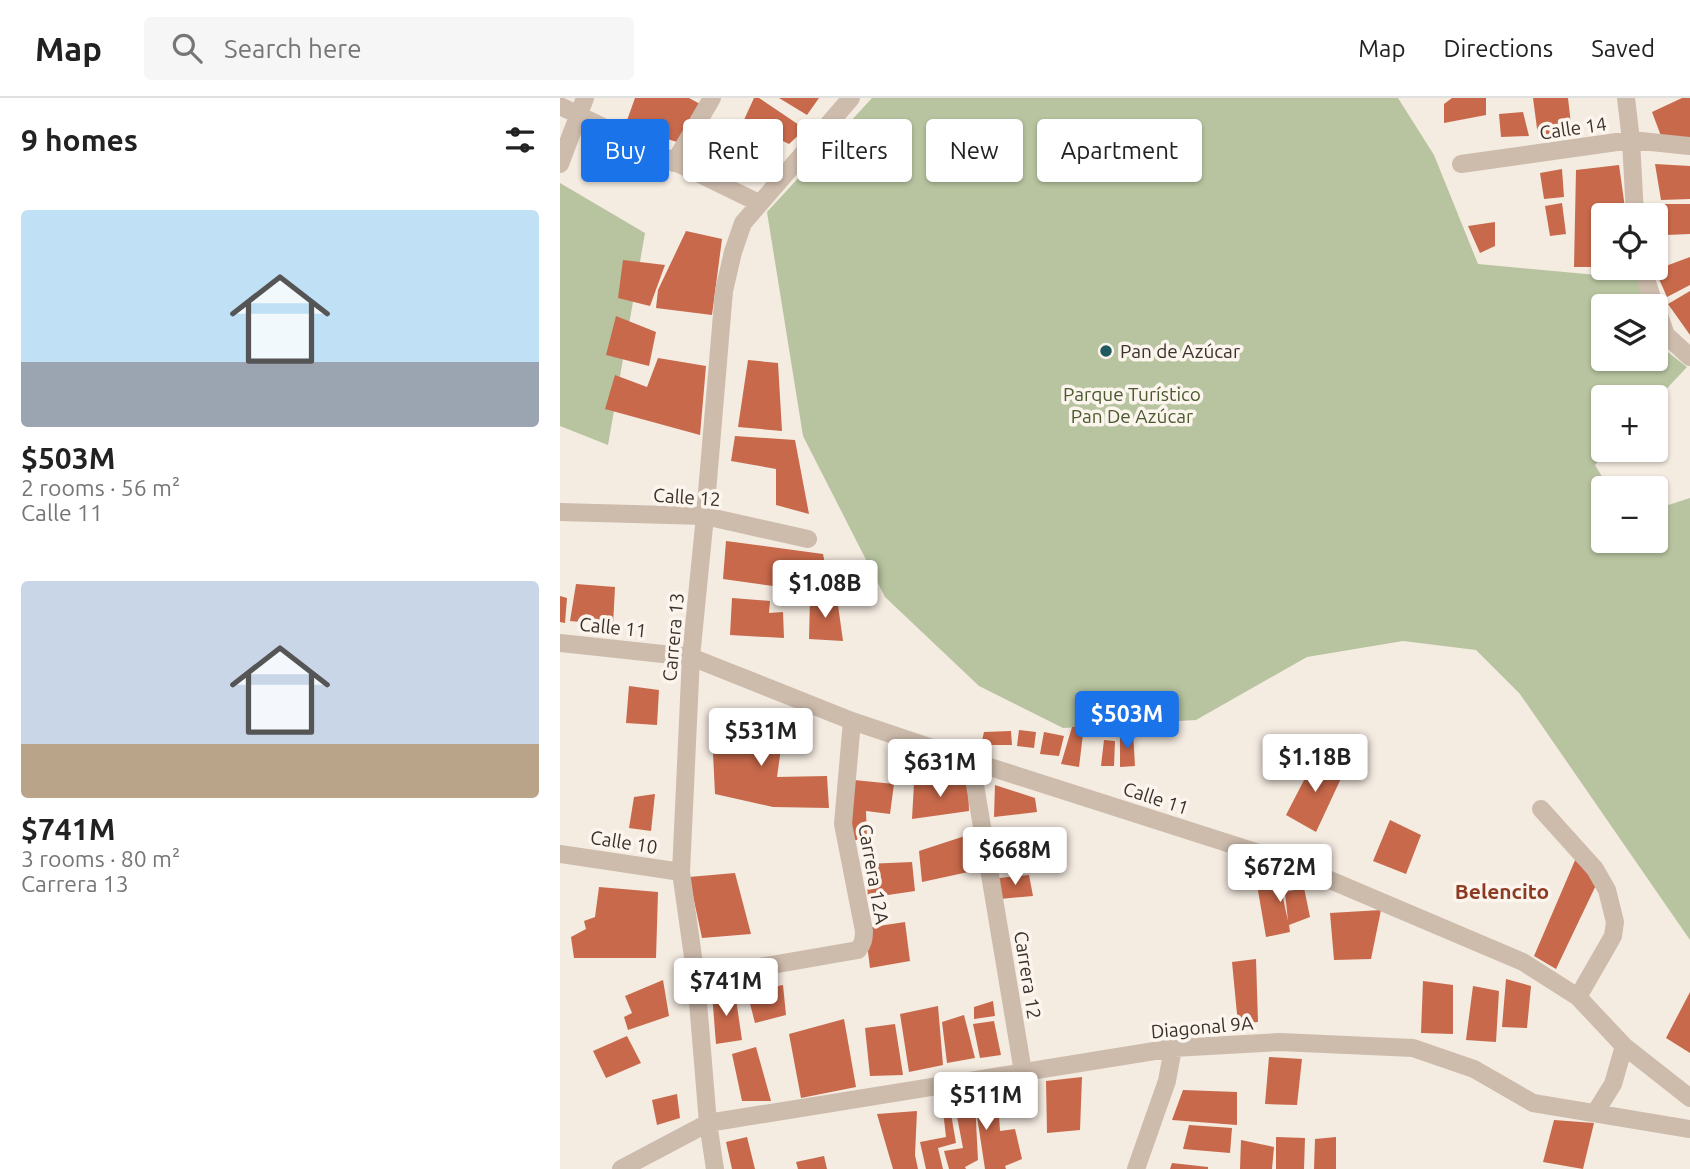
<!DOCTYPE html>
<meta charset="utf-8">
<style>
body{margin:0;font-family:Ubuntu,sans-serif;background:#f6f6f6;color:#222;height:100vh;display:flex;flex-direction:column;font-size:26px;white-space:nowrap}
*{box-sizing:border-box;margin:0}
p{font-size:23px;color:#767676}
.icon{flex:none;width:38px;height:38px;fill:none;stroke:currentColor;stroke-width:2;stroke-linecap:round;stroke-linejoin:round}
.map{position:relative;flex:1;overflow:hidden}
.sheet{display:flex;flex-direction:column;background:#fff;width:560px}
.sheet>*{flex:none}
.top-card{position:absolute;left:21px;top:21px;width:665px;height:63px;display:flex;gap:14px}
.controls{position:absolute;left:1031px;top:105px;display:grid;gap:14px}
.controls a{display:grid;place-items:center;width:77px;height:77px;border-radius:7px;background:#fff;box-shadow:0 2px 5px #0004;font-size:35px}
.price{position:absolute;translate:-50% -60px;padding:0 16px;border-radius:7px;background:#fff;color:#222;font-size:23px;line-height:46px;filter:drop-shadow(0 2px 4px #0008)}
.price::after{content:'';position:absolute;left:50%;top:42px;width:21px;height:16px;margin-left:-10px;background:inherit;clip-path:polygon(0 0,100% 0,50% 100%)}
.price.on{background:#1a73e8;color:#fff}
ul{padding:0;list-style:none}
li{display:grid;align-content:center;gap:14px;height:371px;padding:0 21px}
li span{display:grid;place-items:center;height:217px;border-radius:7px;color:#555}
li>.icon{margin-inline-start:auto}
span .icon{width:126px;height:126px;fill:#fffc;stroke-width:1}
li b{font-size:30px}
h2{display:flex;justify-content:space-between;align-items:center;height:84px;padding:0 21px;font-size:30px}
.chip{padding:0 24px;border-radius:7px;background:#fff;box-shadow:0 2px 5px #0004;font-size:24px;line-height:63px}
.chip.on{background:#1a73e8;color:#fff}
header{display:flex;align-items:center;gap:42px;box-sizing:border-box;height:98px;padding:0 35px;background:#fff;border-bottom:2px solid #e0e0e0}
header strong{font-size:33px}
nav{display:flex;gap:38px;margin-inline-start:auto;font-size:24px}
.search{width:490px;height:63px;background:#f6f6f6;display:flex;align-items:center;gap:18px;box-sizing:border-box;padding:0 24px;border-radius:7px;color:#767676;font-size:26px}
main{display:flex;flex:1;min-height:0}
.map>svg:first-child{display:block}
.green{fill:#b8c4a0}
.building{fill:#c8694b}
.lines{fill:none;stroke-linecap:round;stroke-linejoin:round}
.minor{stroke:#cdbbac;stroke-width:18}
.poi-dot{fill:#1f5a5e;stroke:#fbf5ee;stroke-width:2.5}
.labels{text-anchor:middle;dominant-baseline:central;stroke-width:7;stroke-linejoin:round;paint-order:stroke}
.street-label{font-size:19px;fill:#3b302b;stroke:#fbf5ee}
.poi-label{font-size:19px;fill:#3b302b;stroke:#fbf5ee;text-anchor:start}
.park-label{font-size:19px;fill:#4a5a2e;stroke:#fbf5ee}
.neighbourhood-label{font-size:21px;font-weight:bold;fill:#8c3b22;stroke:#fbf5ee}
</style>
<header>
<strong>Map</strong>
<div class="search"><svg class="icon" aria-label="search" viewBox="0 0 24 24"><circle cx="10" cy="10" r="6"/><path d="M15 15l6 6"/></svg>Search here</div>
<nav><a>Map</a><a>Directions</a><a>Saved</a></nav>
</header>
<main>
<section class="sheet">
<h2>9 homes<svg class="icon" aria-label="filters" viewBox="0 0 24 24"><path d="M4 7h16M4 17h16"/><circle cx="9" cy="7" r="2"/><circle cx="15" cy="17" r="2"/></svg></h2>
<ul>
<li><span style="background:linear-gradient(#bfe0f5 70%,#9aa5b1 0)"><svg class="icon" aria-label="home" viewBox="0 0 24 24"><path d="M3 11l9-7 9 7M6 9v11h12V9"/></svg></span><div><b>$503M</b><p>2 rooms · 56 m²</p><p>Calle 11</p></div></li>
<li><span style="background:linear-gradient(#c9d6e8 75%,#b9a48a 0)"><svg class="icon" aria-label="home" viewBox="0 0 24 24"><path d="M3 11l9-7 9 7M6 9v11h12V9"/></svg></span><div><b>$741M</b><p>3 rooms · 80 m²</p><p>Carrera 13</p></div></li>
</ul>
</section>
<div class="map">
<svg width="1130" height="1071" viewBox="0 0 1130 1071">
<rect width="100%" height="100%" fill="#f4ebe1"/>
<path class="green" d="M 312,0 L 838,0 L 874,57 L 918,166 L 1080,181 L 1088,208 L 1043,208 L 1043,261 L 1096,261 L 1096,233 L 1100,248 L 1127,269 L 1096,302 L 1096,299 L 1043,299 L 1043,352 L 1049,352 L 1035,367 L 1049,390 L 1043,390 L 1043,443 L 1096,443 L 1096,411 L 1130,400 L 1130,842 L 960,596 L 916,552 L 843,543 L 747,559 L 636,622 L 503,630 L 419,588 L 325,499 L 243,338 L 207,114 Z
M 0,85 L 85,135 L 48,347 L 0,328 Z"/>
<path class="building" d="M 75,0 L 129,0 L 140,6 L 117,44 L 65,28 Z
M 194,0 L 199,0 L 245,31 L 229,46 L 183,24 Z
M 219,0 L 259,0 L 247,17 Z
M 892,0 L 926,0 L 926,17 L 884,25 L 884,6 Z
M 973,0 L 1008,0 L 1012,35 L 978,38 Z
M 1122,0 L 1130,0 L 1130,40 L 1101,38 L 1092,14 Z
M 963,14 L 969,38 L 941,39 L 939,16 Z
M 168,38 L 207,58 L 198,76 L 152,60 Z
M 1095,66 L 1130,68 L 1130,101 L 1101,102 Z
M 1059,67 L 1066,117 L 1043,117 L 1043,169 L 1014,169 L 1016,72 Z
M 1002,71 L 1004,99 L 984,101 L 980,75 Z
M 1002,105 L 1006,136 L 990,138 L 985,108 Z
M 1104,106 L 1130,106 L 1130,136 L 1106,137 Z
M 935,124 L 935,148 L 920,155 L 908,128 Z
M 126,133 L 162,141 L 152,217 L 96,210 L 98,192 Z
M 1130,159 L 1130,187 L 1107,199 L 1095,172 Z
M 63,162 L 105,167 L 90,208 L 58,200 Z
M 1130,193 L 1130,237 L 1108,206 Z
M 56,218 L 96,234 L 89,268 L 46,257 Z
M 98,260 L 146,268 L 140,337 L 45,311 L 55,277 L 87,289 Z
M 188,262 L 218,265 L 222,333 L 178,329 Z
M 175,338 L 235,342 L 249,416 L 216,407 L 216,371 L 171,363 Z
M 166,443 L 263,456 L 271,496 L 163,481 Z
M 16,486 L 55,489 L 53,527 L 10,523 Z
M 0,498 L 7,500 L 5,525 L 0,524 Z
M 172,500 L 210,503 L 209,515 L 223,514 L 224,540 L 170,537 Z
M 277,500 L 283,543 L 249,541 L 250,501 Z
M 69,588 L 99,592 L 97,627 L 66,625 Z
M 165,615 L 224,629 L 217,679 L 267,678 L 269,710 L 213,709 L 155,696 L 153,655 L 159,649 Z
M 524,628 L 519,669 L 501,666 L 512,629 Z
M 459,632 L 476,634 L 474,650 L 457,648 Z
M 451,633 L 452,647 L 421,647 L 424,634 Z
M 484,634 L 504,638 L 499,658 L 480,656 Z
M 573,634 L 575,668 L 560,669 L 560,639 Z
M 544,642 L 555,643 L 554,668 L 541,668 Z
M 757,657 L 784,674 L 756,734 L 726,717 Z
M 294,682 L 334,686 L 330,716 L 306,713 L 307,742 L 293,742 L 290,711 Z
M 408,684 L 409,713 L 352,721 L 354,685 Z
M 435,687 L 475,700 L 477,714 L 434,719 Z
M 95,696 L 91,733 L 69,730 L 74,699 Z
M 830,722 L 861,737 L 846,776 L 813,763 Z
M 408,737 L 413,773 L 362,784 L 359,753 Z
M 1016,760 L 1038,783 L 996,871 L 974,858 Z
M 352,764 L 355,793 L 308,800 L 306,766 Z
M 717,772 L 728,823 L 725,794 L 744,790 L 750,819 L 729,827 L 730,834 L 706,839 L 695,775 Z
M 175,775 L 191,836 L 142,840 L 129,779 Z
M 469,777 L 473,798 L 440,801 L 439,780 Z
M 39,789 L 98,794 L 96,860 L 14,860 L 11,839 L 26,831 L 24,823 L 35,819 Z
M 821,812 L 811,861 L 774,862 L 770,815 Z
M 345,824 L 350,863 L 310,870 L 305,830 Z
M 696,861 L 698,924 L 678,926 L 672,864 Z
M 946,881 L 971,888 L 967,930 L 942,929 Z
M 103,882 L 109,918 L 68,932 L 64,919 L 72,915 L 65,898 Z
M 863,883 L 893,887 L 893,936 L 861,935 Z
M 223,887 L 226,917 L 195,925 L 187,894 Z
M 913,888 L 939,893 L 936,944 L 906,942 Z
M 175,894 L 182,942 L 156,946 L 152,895 Z
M 1130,894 L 1130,955 L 1106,940 Z
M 433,903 L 435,918 L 414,921 L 414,909 Z
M 378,908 L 383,967 L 349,974 L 340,916 Z
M 404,917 L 415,960 L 387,965 L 382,924 Z
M 284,921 L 296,989 L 241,1000 L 229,936 Z
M 434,923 L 441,957 L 420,960 L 413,926 Z
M 335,926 L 343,977 L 310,978 L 305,930 Z
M 67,938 L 81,965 L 46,980 L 33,953 Z
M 196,949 L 211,1003 L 182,1003 L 172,956 Z
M 709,959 L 742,961 L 737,1007 L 705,1006 Z
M 522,979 L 520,1032 L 487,1035 L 486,983 Z
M 458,992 L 461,1011 L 439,1018 L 440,1033 L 455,1031 L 462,1061 L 445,1068 L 446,1071 L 425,1071 L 415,1005 L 418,1062 L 405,1069 L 406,1071 L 389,1071 L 384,1053 L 403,1050 L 394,1003 Z
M 623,992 L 677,994 L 677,1027 L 612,1022 Z
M 117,996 L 120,1020 L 97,1027 L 92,1002 Z
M 382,1004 L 389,1004 L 396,1045 L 378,1050 L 383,1071 L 366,1071 L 360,1044 L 386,1039 Z
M 357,1013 L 355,1057 L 358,1071 L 333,1071 L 317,1016 Z
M 994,1022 L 1034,1025 L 1023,1071 L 983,1064 Z
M 629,1027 L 672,1030 L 670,1055 L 623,1051 Z
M 187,1039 L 195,1071 L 172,1071 L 166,1044 Z
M 716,1039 L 745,1040 L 744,1071 L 716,1071 Z
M 776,1039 L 776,1071 L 754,1071 L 755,1041 Z
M 681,1042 L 714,1049 L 712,1071 L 680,1071 Z
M 264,1058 L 267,1071 L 238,1071 L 236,1064 Z
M 612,1065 L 648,1069 L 648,1071 L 610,1071 Z"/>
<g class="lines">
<path class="minor" d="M 1066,0 L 1071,42 L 1075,117
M 0,8 L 199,105
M 114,65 L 152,0
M 0,66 L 25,0
M 901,66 L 1071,42 L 1130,48
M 1082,170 L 1095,208
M 1096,209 L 1106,237 L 1130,259
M 0,414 L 145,418 L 248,441
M 0,545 L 131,559 L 292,623 L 411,663 L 730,765 L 963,864 L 1018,899 L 1064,948 L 1130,1000
M 411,663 L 463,974
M 981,711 L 1035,771 L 1047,792 L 1055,824 L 1053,838 L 1018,899
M 0,756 L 121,774
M 136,880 L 298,852 C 303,846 304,841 304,833 L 283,726 L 292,623
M 1035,1015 L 1053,986 L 1064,948
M 61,1071 L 148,1025 L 613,950 L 720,944 L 853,950 L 914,971 L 973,1005 L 1130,1031
M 155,1071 L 148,1025 L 136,880 L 121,774 L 131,559 L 145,418 L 164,193 L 173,154 L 183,125 L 291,0
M 576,1071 L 607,983 L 613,950"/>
</g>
<circle class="poi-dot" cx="546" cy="253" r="7"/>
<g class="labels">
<g class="street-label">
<text transform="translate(1013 30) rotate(-8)">Calle 14</text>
<text transform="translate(127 399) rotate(4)">Calle 12</text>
<text transform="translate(53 529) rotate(6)">Calle 11</text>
<text transform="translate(113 539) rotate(-85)">Carrera 13</text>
<text transform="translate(596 700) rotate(18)">Calle 11</text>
<text transform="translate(64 744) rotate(9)">Calle 10</text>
<text transform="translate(314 776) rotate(80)">Carrera 12A</text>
<text transform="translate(468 877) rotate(81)">Carrera 12</text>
<text transform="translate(642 929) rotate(-5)">Diagonal 9A</text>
</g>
<g class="poi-label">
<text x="560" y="253">Pan de Azúcar</text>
</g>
<g class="park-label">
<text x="572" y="296">Parque Turístico<tspan x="572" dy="22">Pan De Azúcar</tspan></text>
</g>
<g class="neighbourhood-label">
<text x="942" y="793">Belencito</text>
</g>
</g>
</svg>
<div class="controls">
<a><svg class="icon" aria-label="locate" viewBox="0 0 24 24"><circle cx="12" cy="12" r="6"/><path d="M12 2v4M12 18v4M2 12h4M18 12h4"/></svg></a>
<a><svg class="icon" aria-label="layers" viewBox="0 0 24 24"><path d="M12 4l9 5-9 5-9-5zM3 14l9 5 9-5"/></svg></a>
<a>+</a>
<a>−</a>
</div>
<b class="price" style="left:265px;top:522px">$1.08B</b>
<b class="price on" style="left:567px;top:653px">$503M</b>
<b class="price" style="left:201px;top:670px">$531M</b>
<b class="price" style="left:755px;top:696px">$1.18B</b>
<b class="price" style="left:380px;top:701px">$631M</b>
<b class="price" style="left:455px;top:789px">$668M</b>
<b class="price" style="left:720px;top:806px">$672M</b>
<b class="price" style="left:166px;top:920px">$741M</b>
<b class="price" style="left:426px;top:1034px">$511M</b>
<div class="top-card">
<a class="chip on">Buy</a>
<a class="chip">Rent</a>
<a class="chip">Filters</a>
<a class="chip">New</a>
<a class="chip">Apartment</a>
</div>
</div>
</main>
